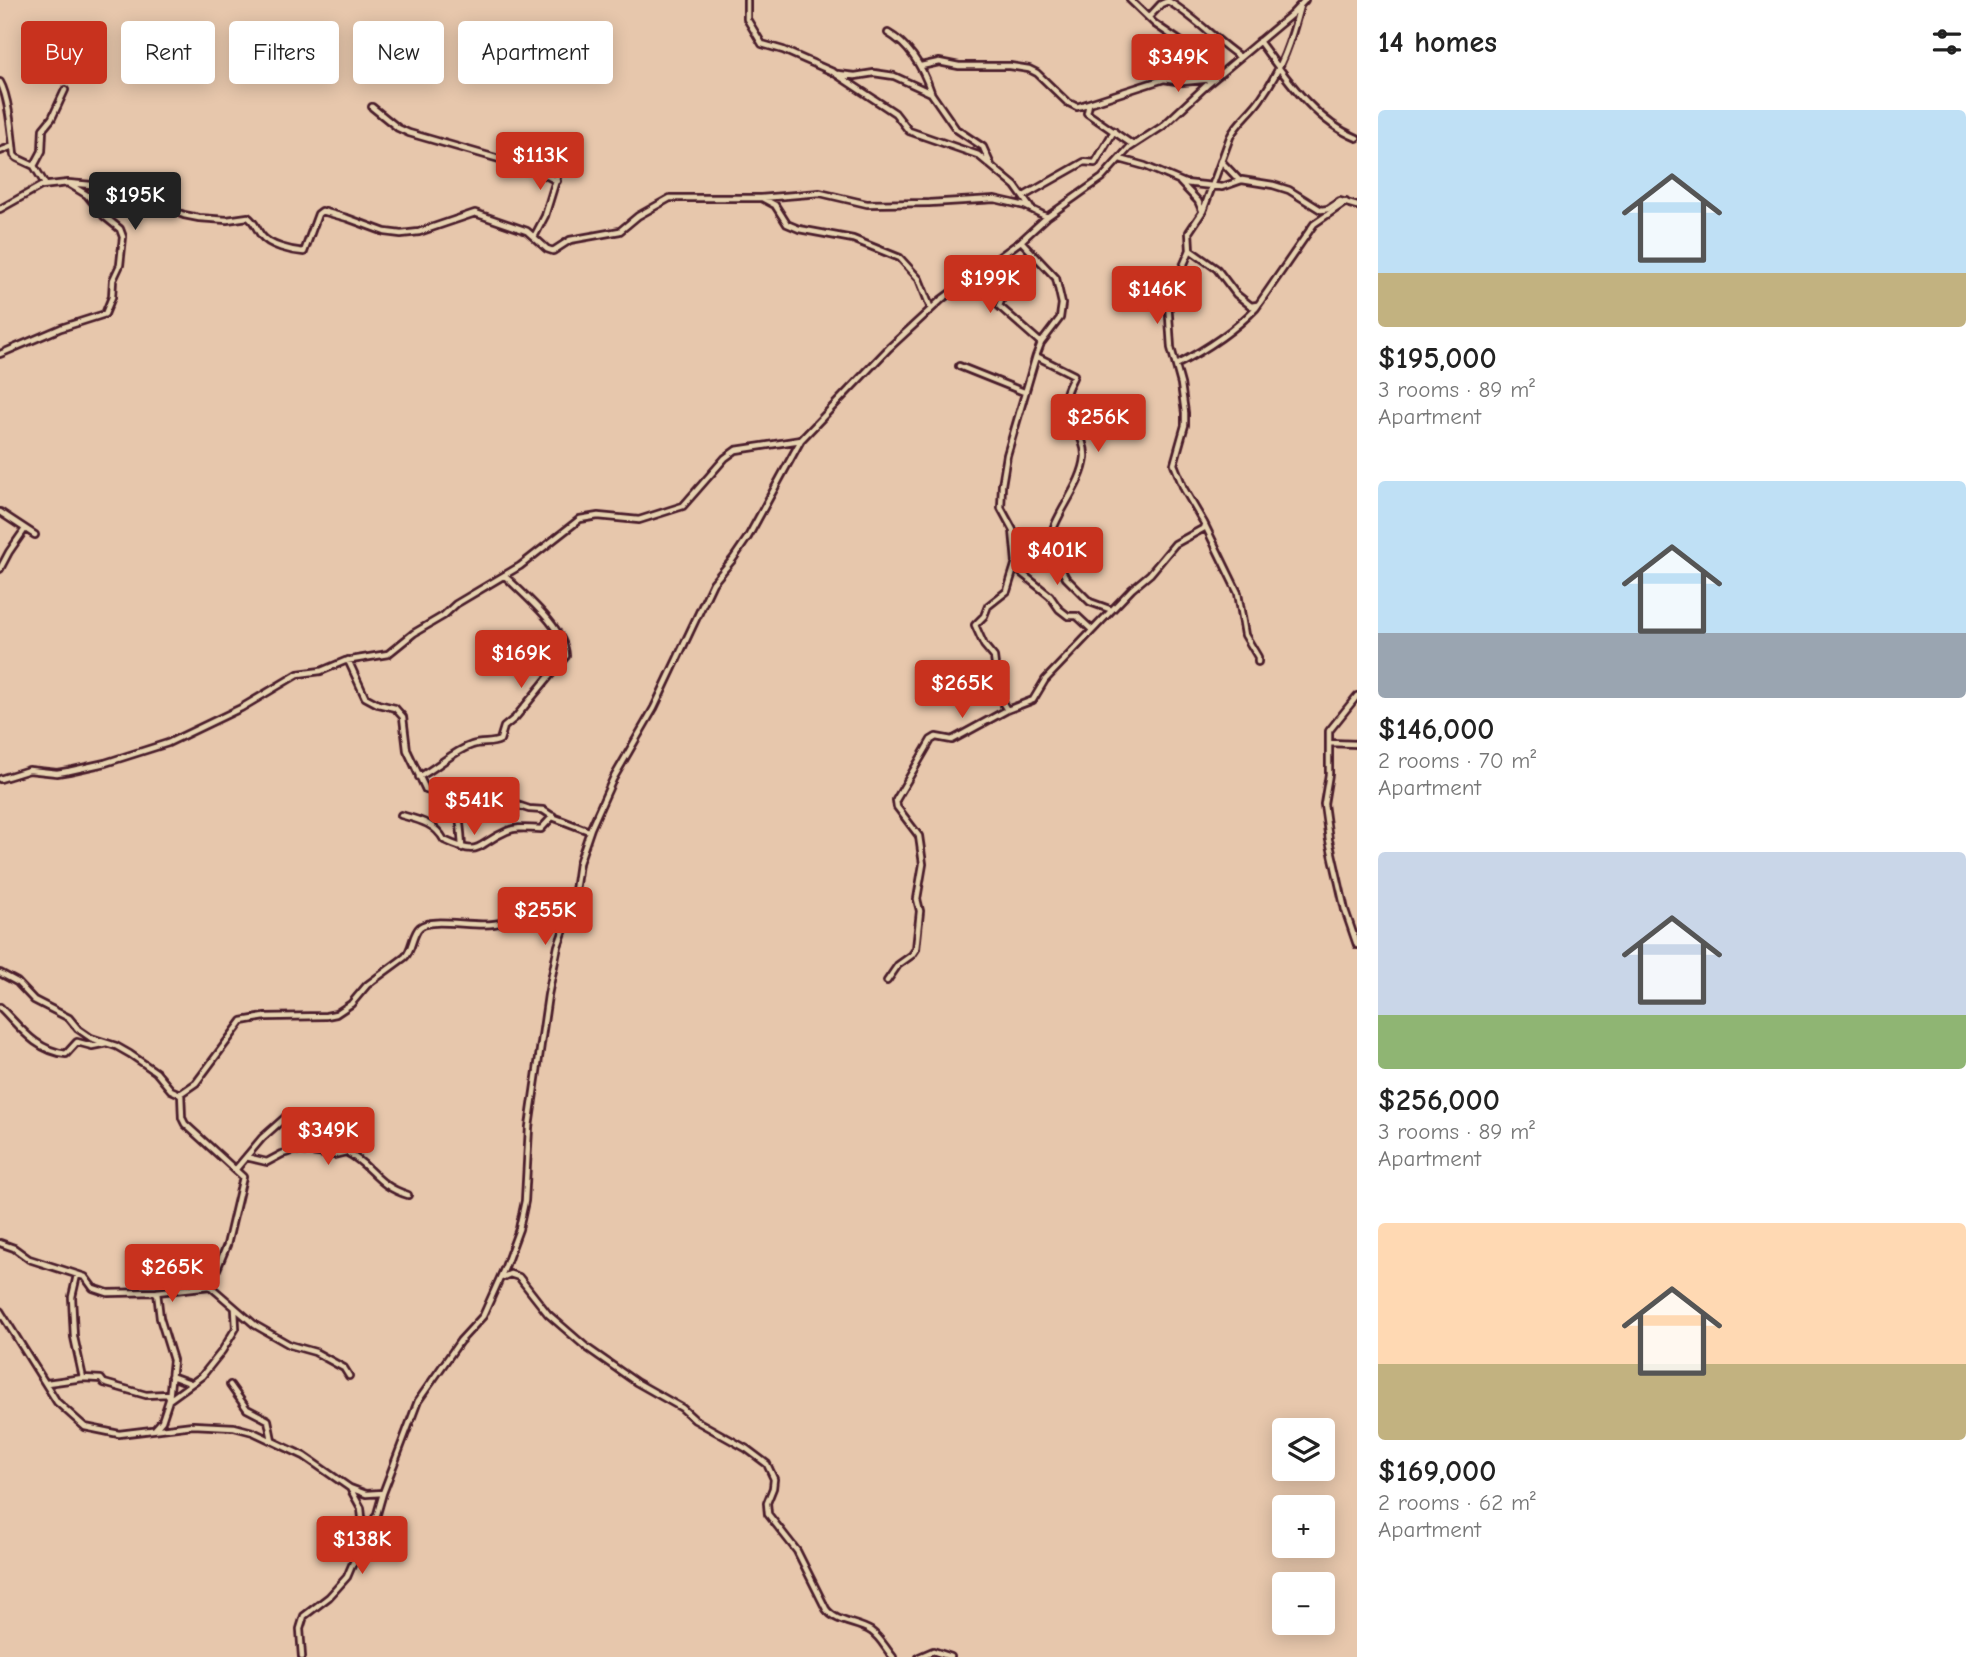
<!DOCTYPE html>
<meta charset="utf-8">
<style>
body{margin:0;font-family:"Comic Neue",sans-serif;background:#f2f2f2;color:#222;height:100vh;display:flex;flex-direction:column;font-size:26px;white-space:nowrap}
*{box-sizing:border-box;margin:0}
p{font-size:23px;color:#767676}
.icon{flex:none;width:38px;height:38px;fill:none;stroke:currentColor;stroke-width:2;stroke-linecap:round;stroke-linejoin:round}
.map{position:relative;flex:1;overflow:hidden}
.drawer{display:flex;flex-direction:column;background:#fff;width:630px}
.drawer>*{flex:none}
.hud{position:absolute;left:21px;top:21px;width:665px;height:63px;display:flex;gap:14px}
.tools{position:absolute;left:1272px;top:1418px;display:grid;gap:14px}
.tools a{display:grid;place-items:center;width:63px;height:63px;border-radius:7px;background:#fff;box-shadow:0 4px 18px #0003;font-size:35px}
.price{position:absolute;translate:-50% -60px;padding:0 16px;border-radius:7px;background:#c8321e;color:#fff;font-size:23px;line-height:46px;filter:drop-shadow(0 2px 4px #0008)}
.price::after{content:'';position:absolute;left:50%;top:42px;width:21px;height:16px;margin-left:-10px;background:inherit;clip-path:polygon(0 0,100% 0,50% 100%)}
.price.on{background:#222;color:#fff}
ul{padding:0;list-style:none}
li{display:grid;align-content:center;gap:14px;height:371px;padding:0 21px}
li span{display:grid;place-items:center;height:217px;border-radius:7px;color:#555}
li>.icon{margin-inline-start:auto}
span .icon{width:126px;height:126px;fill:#fffc;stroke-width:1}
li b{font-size:30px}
h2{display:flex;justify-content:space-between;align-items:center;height:84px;padding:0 21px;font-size:30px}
.tag{padding:0 24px;border-radius:7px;background:#fff;box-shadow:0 4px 18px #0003;font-size:24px;line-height:63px}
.tag.on{background:#c8321e;color:#fff}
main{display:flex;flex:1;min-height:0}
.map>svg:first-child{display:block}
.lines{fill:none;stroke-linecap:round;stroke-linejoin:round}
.minor-casing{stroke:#4a1f2b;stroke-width:10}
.minor{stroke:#e6d2b0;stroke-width:4.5}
</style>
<main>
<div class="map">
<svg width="1357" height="1657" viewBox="0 0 1357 1657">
<rect width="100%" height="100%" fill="#e7c7ac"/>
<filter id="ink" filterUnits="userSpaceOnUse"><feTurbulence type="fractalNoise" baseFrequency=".0143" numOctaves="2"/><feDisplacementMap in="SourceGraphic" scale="14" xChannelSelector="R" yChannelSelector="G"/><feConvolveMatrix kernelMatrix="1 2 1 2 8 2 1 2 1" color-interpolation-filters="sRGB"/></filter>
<g filter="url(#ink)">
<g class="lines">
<g class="minor-casing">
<path id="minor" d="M 747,0 L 747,19 L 762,44 L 783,50 L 833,72 L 895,113 L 909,131 L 978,155 L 1015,186 L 1030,207
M 1130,0 L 1155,24 L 1193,50 L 1208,68 L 1219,75
M 1149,17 L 1161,4 L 1168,1 C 1195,17 1215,40 1240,57
M 888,33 C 911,46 923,68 931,92
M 1259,41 C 1285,76 1314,121 1357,138
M 921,66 L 939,62 L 959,66 L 1010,66 L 1029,69 L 1037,73 L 1067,102 L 1077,107 L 1164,79 L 1182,82 L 1212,79
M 838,74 L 855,76 L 874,73 L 894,76 L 931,93 L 956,129 L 983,147 L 991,165
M 0,82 C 9,97 12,136 14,155 L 17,158 L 34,166 L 45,184
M 1089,104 L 1087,113 L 1133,145
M 372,107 L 398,128 L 409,133 L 534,169 L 557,181
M 0,151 L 13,146
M 1120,159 L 1145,166 L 1185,183 L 1222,187 L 1242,180 L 1273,185 L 1289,190 L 1321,210 L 1328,209 L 1340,201 L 1357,206
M 1222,162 L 1239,180
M 34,166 L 42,151 L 43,129 L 52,118 L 65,90
M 1180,182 L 1198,201 L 1202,210
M 1024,196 L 1084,162 L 1095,163 L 1114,131
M 762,198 L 775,205 L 787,224 L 799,229 L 853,239 L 900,258 L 919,279 L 931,309
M 0,209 L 41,186 L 68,183 L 103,186 L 121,196 L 144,200 L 184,215 L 199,218 L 227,220 L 248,217 C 255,222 256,228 261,235 C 269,246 292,251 304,252 L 318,214 L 322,211 L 347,218 L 385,232 L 401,234 L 419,232 L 475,213 L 527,231 L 547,249 L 553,251 L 570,240 L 620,231 L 638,216 L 670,198 L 761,198 L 820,193 L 867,204 L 929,203 L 995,199 L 1025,206 L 1047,217
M 534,237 L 545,216 L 564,154
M 1190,250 L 1217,269 L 1236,294 L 1251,306 L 1257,305
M 1000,257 L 1005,290 L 999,306 L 1041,343
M 0,354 L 61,328 L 105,314 L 112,297 L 113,280 L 120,265 L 123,237 L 120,229 L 104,216 L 87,195 L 69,184
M 1176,365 C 1205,350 1233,332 1256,308 L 1314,224 L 1346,202
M 959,366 L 1024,392
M 0,512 L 35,535
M 1052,533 L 1050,549 L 1066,578 L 1090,602 L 1112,610
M 1016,562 L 1031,543 L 1052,532 C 1060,508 1083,482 1085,457 C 1086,434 1063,419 1066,395 C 1067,387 1072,381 1074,375 L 1036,356
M 1016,564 L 1019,571 L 1050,596 L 1059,609 L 1068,616 L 1077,616 L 1092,630
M 0,569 L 9,552 L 25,529
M 348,660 L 365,697 L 378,704 L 395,708 L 403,717 L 407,750 L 426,790 C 432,792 438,791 443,793 C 461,800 461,833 462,848
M 1258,662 L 1258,657 L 1245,635 L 1238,593 L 1204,523 L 1184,489 L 1174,464 L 1185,425 L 1185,413 L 1181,384 L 1171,348 L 1168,301 L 1190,250 L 1189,232 L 1203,211 L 1230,137 C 1237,122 1252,112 1261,98 C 1282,68 1291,41 1300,6
M 1357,696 L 1329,731 L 1329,774 L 1324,804 L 1329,840 L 1345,910 L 1357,945
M 1007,710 L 999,697 L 994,657 L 984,645 L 975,625 L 984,616 L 988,606 L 1007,591 L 1016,562 L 1013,530 L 1001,508 L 1002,485 L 1007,455 L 1036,356 L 1041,343 L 1060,318 L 1062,304 L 1056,278 L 1021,241
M 1329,743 L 1357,744
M 419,777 C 437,768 453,751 472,745 C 482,741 491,745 500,740 L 504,727 L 515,718 L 566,656 C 565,628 524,595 505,576
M 0,779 L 29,770 L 57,773 L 69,771 L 105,763 L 168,743 L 241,708 L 298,674 L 321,671 L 345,661 L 388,654 L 414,633 L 443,616 L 456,604 L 520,566 L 580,519 L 598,516 L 639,520 L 683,506 L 725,458 L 736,450 L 801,440 L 889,348 L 942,299 L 1021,241 L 1047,217 L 1102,178 L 1129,148 L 1163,126 L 1207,85 L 1292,14 L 1305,0
M 511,803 L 529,809 L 543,810 L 555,818 L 589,831
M 401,815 C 419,820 435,823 444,840 C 483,858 474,845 507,831 C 518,826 529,829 541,829 L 553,816
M 0,973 L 17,982 L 34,1000 L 69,1018 L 78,1029 L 91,1038 L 116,1046 L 130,1054 L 156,1072 L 171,1090 L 180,1094 L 196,1083 L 242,1021 L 265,1017 L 326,1016 L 336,1014 L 351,1004 L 367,985 L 405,957 C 413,949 412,934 420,927 C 432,916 483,930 502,922 C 511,917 514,908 522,903 L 553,909 L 573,905
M 887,981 L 898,965 L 912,955 L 916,949 L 920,911 L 917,899 L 923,864 L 919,836 L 897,807 L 896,800 L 931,740 L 936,737 L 952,740 L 1007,710 L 1033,700 L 1045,680 L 1132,589 L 1150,574 L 1175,544 L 1206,527
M 0,1007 C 20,1027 36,1051 66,1054 L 77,1042 L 92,1046 L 107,1043
M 181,1093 L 182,1118 L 185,1124 L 243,1177 L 227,1245 L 210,1286
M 246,1157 L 267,1162 L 282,1154 L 296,1150 L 334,1155 L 346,1152 C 372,1165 375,1185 408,1195
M 236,1169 L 262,1138 L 289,1114
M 0,1243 L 14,1248 L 29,1259 L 85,1277 L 93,1288 L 108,1293 L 157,1292 L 210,1286 L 255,1325 L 290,1345 L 315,1352 L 344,1368 L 349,1376
M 77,1275 L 72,1297 L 74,1337 L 83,1378
M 501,1278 L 510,1274 L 519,1277 L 548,1314 L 586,1347 L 636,1382 L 682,1408 L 695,1420 L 747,1449 L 767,1464 L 774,1479 L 773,1488 L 767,1503 L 768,1514 L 797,1551 L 826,1609 C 836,1623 857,1622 871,1631 C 881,1638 885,1648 893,1657
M 0,1311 L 57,1402 L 85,1427 L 119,1434 L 193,1425 L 234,1427 L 253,1432 L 304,1456 L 350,1488 L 366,1494 L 383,1493 L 418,1401 L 460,1341 L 483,1316 L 505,1267 L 519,1229 L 525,1201 L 529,1127 L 548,995 L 558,946 L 573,905 L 579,863 L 591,828 L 613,779 L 654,708 L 713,583 L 733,559 L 748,537 L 801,440
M 171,1376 L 190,1383
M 47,1383 L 83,1378 L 101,1379 L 104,1383 L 146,1395 L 168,1394
M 230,1385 L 247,1409 L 268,1420 L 272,1440
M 169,1400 L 202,1376 L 222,1351 L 236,1328 L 235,1309
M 155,1429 L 162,1421 L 169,1400 L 173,1360 L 160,1318 L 157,1292
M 365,1536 L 377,1514 L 383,1493
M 302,1657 L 300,1629 L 304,1616 L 329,1597 L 347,1577 L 364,1537 L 361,1508 L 350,1488
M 919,1657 L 933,1651 L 951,1657"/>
</g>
<use href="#minor" class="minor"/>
</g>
</g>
</svg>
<div class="tools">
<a><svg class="icon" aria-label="layers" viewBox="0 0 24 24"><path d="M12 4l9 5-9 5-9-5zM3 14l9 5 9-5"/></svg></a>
<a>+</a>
<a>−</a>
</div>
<b class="price" style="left:1178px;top:94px">$349K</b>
<b class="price" style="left:540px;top:192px">$113K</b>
<b class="price on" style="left:135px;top:232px">$195K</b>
<b class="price" style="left:990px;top:315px">$199K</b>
<b class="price" style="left:1157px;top:326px">$146K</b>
<b class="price" style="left:1098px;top:454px">$256K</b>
<b class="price" style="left:1057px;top:587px">$401K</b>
<b class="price" style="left:521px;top:690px">$169K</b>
<b class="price" style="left:962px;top:720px">$265K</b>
<b class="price" style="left:474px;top:837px">$541K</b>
<b class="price" style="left:545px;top:947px">$255K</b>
<b class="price" style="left:328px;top:1167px">$349K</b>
<b class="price" style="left:172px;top:1304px">$265K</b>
<b class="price" style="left:362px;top:1576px">$138K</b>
<div class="hud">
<a class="tag on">Buy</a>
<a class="tag">Rent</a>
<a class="tag">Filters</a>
<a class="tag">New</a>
<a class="tag">Apartment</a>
</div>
</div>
<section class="drawer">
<h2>14 homes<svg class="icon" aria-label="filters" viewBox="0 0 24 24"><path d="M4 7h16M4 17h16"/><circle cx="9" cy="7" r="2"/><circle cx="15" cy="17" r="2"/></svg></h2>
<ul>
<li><span style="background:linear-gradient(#bfe0f5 75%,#c2b280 0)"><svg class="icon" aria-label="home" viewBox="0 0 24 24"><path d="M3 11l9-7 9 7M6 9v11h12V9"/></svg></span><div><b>$195,000</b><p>3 rooms · 89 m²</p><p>Apartment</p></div></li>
<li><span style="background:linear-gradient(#bfe0f5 70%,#9aa5b1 0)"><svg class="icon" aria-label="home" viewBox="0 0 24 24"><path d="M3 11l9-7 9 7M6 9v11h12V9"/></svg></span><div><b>$146,000</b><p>2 rooms · 70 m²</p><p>Apartment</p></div></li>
<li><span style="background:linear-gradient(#c9d6e8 75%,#8fb573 0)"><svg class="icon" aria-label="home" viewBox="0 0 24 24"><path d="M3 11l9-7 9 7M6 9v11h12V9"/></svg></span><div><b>$256,000</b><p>3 rooms · 89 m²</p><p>Apartment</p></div></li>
<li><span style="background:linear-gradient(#ffd9b3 65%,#c2b280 0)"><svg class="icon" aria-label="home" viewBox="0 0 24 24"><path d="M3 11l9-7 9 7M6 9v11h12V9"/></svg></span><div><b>$169,000</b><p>2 rooms · 62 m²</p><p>Apartment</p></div></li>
</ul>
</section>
</main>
